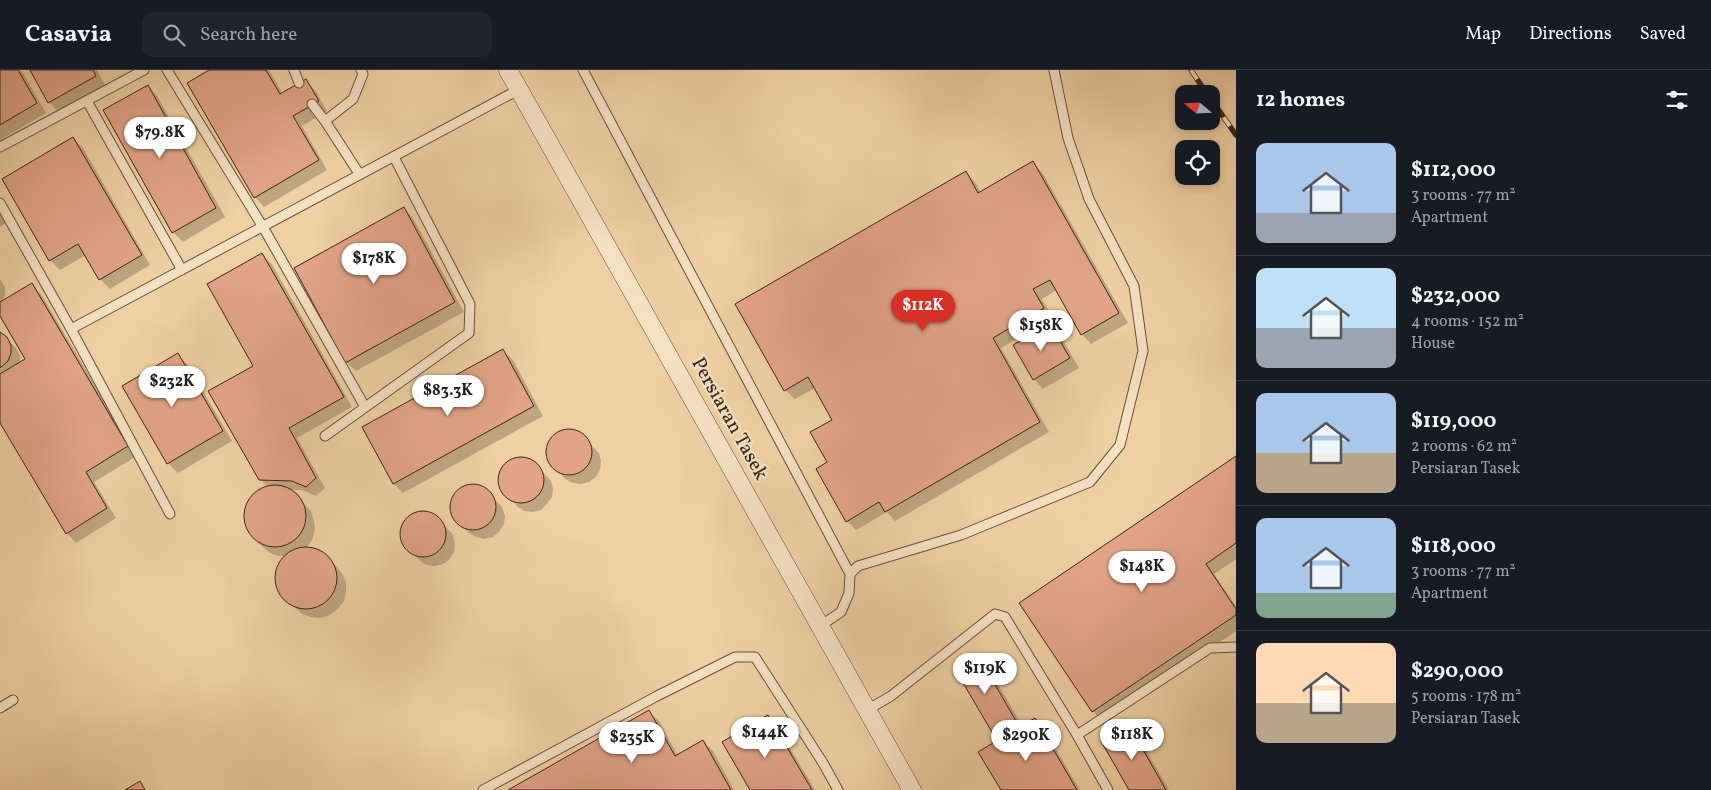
<!DOCTYPE html>
<meta charset="utf-8">
<style>
body{margin:0;font-family:Vollkorn,serif;background:#20242c;color:#f1f3f6;height:100vh;display:flex;flex-direction:column;font-size:19px;white-space:nowrap}
*{box-sizing:border-box;margin:0}
p{font-size:16px;color:#9ea1a6}
.icon{flex:none;width:28px;height:28px;fill:none;stroke:currentColor;stroke-width:2;stroke-linecap:round;stroke-linejoin:round}
.map{position:relative;flex:1;overflow:hidden}
.panel{display:flex;flex-direction:column;background:#171b24;width:475px}
.panel>*{flex:none}
.needle{width:32px;rotate:289deg}
.tools{position:absolute;left:1175px;top:15px;display:grid;gap:10px}
.tools a{display:grid;place-items:center;width:45px;height:45px;border-radius:10px;background:#171b24;box-shadow:0 2px 8px #0003;font-size:25px}
.price{position:absolute;translate:-50% -42px;padding:0 11px;border-radius:18px;background:#fff;color:#222;font-size:16px;line-height:32px;filter:drop-shadow(0 1px 2px #0008)}
.price::after{content:'';position:absolute;left:50%;top:30px;width:15px;height:11px;margin-left:-8px;background:inherit;clip-path:polygon(0 0,100% 0,50% 100%)}
.price.selected{background:#d93025;color:#fff}
ul{padding:0;list-style:none}
li{display:flex;align-items:center;gap:15px;height:125px;padding:0 20px}
li+li{border-top:1px solid #363941}
li span{display:grid;place-items:center;flex:none;width:140px;height:100px;border-radius:10px;color:#555}
li>.icon{margin-inline-start:auto}
span .icon{width:60px;height:60px;fill:#fffc;stroke-width:1}
li b{font-size:21px}
h2{display:flex;justify-content:space-between;align-items:center;height:60px;padding:0 20px;font-size:21px}
header{display:flex;align-items:center;gap:30px;box-sizing:border-box;height:70px;padding:0 25px;background:#171b24;border-bottom:1px solid #363941}
header strong{font-size:24px}
nav{display:flex;gap:28px;margin-inline-start:auto;font-size:18px}
.search{width:350px;height:45px;background:#20242c;display:flex;align-items:center;gap:12px;box-sizing:border-box;padding:0 18px;border-radius:10px;color:#9ea1a6;font-size:19px}
main{display:flex;flex:1;min-height:0}
.map>svg:first-child{display:block}
.shadow{fill:#0003}
.building{fill:#e2a388;stroke:#3a2719}
.lines{fill:none;stroke-linecap:round;stroke-linejoin:round}
.lane-casing{stroke:#67513c;stroke-width:11}
.street-casing{stroke:#67513c;stroke-width:19}
.lane{stroke:#f4e0c3;stroke-width:9}
.street{stroke:#f4e0c3;stroke-width:18}
.rail-casing{stroke:#3a2719;stroke-width:5.5}
.rail{stroke:#f4e0c3;stroke-width:4;stroke-dasharray:11;stroke-linecap:butt}
.labels{text-anchor:middle;dominant-baseline:central;stroke-width:4.5;stroke-linejoin:round;paint-order:stroke}
.street-label{font-size:20px;fill:#3a2719;stroke:#f4e0c3}
</style>
<header>
<strong>Casavia</strong>
<div class="search"><svg class="icon" aria-label="search" viewBox="0 0 24 24"><circle cx="10" cy="10" r="6"/><path d="M15 15l6 6"/></svg>Search here</div>
<nav><a>Map</a><a>Directions</a><a>Saved</a></nav>
</header>
<main>
<div class="map">
<svg width="1236" height="720" viewBox="0 0 1236 720">
<rect width="100%" height="100%" fill="#eed0a3"/>
<filter id="stains"><feTurbulence type="fractalNoise" baseFrequency=".004" numOctaves="4"/><feColorMatrix values="0 0 0 0 .2 0 0 0 0 .09 0 0 0 0 .02 0 0 0 .5 -.17"/></filter>
<radialGradient id="worn" r=".72"><stop offset=".6" stop-color="#630" stop-opacity="0"/><stop offset="1" stop-color="#630" stop-opacity=".3"/></radialGradient>
<path class="shadow" d="M 0,0 L 21,0 L 46,43 L 0,70 Z
M 31,0 L 97,0 L 105,15 L 58,42 L 49,32 Z
M 212,0 L 269,0 L 283,24 L 306,11 L 315,20 L 327,41 L 302,56 L 327,100 L 264,137 L 255,127 Z
M 148,16 L 157,26 L 225,147 L 183,172 L 173,162 Z
M 73,68 L 83,78 L 150,195 L 110,219 L 100,209 L 86,185 L 60,200 L 50,190 L 3,109 Z
M 1033,93 L 1042,102 L 1128,253 L 1091,274 L 1082,264 L 1057,220 L 1042,229 L 1053,248 L 1001,278 L 1049,362 L 895,451 L 887,442 L 856,460 L 847,451 L 829,393 L 834,350 L 815,318 L 795,329 L 785,320 L 966,102 L 975,112 L 981,123 Z
M 404,138 L 413,148 L 464,242 L 356,301 L 346,292 Z
M 0,140 L 8,152 L 0,157 Z
M 262,185 L 272,194 L 352,337 L 297,368 L 325,418 L 316,426 L 302,420 L 288,420 L 294,423 L 304,434 L 311,441 L 314,451 L 315,460 L 312,470 L 306,478 L 317,480 L 326,485 L 342,503 L 346,512 L 346,522 L 344,531 L 338,539 L 330,545 L 321,548 L 311,547 L 302,544 L 284,527 L 279,519 L 277,509 L 278,499 L 286,486 L 279,486 L 270,483 L 262,476 L 252,466 L 247,458 L 245,448 L 246,438 L 251,429 L 257,422 L 268,417 L 260,409 L 255,296 Z
M 0,209 L 5,217 L 5,225 L 2,232 L 31,215 L 41,224 L 137,386 L 94,412 L 116,448 L 76,473 L 67,463 L 0,351 L 0,263 L 16,278 L 20,286 L 20,293 L 27,289 L 0,243 Z
M 1050,255 L 1060,265 L 1079,298 L 1043,319 L 1034,309 Z
M 503,281 L 513,290 L 543,346 L 403,423 L 394,414 Z
M 178,285 L 187,294 L 232,371 L 178,403 L 168,393 Z
M 568,361 L 576,362 L 583,366 L 599,383 L 601,391 L 600,400 L 596,407 L 589,412 L 581,414 L 573,413 L 565,409 L 550,392 L 548,384 L 549,376 L 553,368 L 560,363 Z
M 1236,387 L 1236,489 L 1214,504 L 1236,536 L 1236,561 L 1102,651 L 1093,641 Z
M 519,388 L 528,389 L 535,394 L 551,411 L 553,419 L 552,427 L 547,434 L 541,440 L 533,442 L 524,441 L 517,436 L 502,419 L 499,411 L 500,403 L 505,396 L 511,390 Z
M 471,415 L 480,416 L 487,421 L 502,437 L 505,446 L 504,454 L 499,462 L 493,467 L 484,469 L 476,467 L 469,463 L 453,446 L 451,438 L 453,430 L 457,423 L 463,417 Z
M 422,443 L 431,444 L 438,448 L 453,465 L 455,473 L 454,482 L 450,489 L 443,494 L 435,496 L 427,495 L 420,491 L 404,474 L 402,465 L 403,457 L 407,450 L 414,445 Z
M 978,587 L 987,596 L 1023,657 L 1035,650 L 1044,659 L 1080,720 L 1002,720 L 1001,670 L 994,664 L 956,599 Z
M 649,642 L 659,651 L 678,686 L 703,671 L 713,681 L 734,720 L 510,720 Z
M 768,646 L 777,656 L 815,720 L 752,720 Z
M 1128,656 L 1138,666 L 1169,720 L 1131,720 Z"/>
<path class="building" d="M 0,0 L 18,0 L 37,33 L 0,55 Z
M 30,0 L 93,0 L 96,6 L 48,33 Z
M 209,0 L 266,0 L 280,24 L 306,9 L 319,31 L 293,46 L 319,90 L 254,128 L 187,13 Z
M 148,15 L 216,138 L 172,163 L 103,40 Z
M 73,67 L 142,185 L 99,210 L 78,174 L 49,191 L 2,109 Z
M 1033,91 L 1119,243 L 1081,265 L 1050,210 L 1033,219 L 1044,238 L 993,268 L 1040,352 L 885,442 L 879,432 L 846,452 L 816,399 L 827,392 L 810,362 L 832,350 L 808,307 L 784,321 L 735,234 L 966,101 L 978,123 Z
M 404,137 L 455,232 L 345,293 L 294,198 Z
M 262,183 L 344,327 L 289,358 L 316,408 L 306,417 L 292,411 L 259,410 L 208,321 L 253,296 L 207,214 Z
M 32,213 L 128,376 L 86,402 L 107,438 L 66,464 L 0,353 L 0,304 L 25,289 L 0,246 L 0,232 Z
M 1050,254 L 1070,288 L 1033,310 L 1013,275 Z
M 0,262 L 7,267 L 11,275 L 11,283 L 8,291 L 0,298 Z
M 503,279 L 534,336 L 393,414 L 362,357 Z
M 178,283 L 223,361 L 167,394 L 122,316 Z
M546 382a23 23 0 1 1 46 0a23 23 0 1 1-46 0Z
M 1236,386 L 1236,473 L 1206,494 L 1236,539 L 1236,545 L 1092,642 L 1019,533 Z
M498 410a23 23 0 1 1 46 0a23 23 0 1 1-46 0Z
M450 437a23 23 0 1 1 46 0a23 23 0 1 1-46 0Z
M244 446a31 31 0 1 1 62 0a31 31 0 1 1-62 0Z
M400 464a23 23 0 1 1 46 0a23 23 0 1 1-46 0Z
M275 508a31 31 0 1 1 62 0a31 31 0 1 1-62 0Z
M 978,585 L 1016,651 L 993,664 L 955,599 Z
M 649,640 L 675,686 L 703,670 L 731,720 L 508,720 Z
M 768,645 L 812,720 L 750,720 L 722,672 Z
M 1035,648 L 1077,720 L 1001,720 L 978,682 Z
M 1129,655 L 1166,720 L 1129,720 L 1101,671 Z
M 140,711 L 145,720 L 125,720 Z"/>
<g class="lines">
<g class="lane-casing">
<path id="lane" d="M 167,0 L 263,157 L 365,337
M 294,0 L 299,13
M 583,0 L 850,504
M 87,31 L 182,200
M 312,34 L 325,51
M 0,77 L 144,0
M 360,105 L 325,51 L 353,29 L 363,4 L 361,0
M 0,133 L 71,259 L 170,444
M 71,259 L 520,19
M 325,366 L 469,263 L 470,234 L 394,87
M 820,556 L 841,542 L 849,523 L 850,504 L 858,496 L 961,465 L 1090,412 L 1120,375 L 1143,281 L 1134,216 L 1089,129 L 1068,68 L 1054,0
M 0,638 L 13,630
M 867,640 L 891,626 L 995,544 L 1005,547 L 1077,665 L 1108,720
M 1077,665 L 1210,578 L 1236,577
M 483,720 L 657,626 L 735,587 L 755,587 L 823,693 L 838,720"/>
</g>
<g class="street-casing">
<path id="street" d="M 508,0 L 912,720"/>
</g>
<use href="#lane" class="lane"/>
<use href="#street" class="street"/>
<g class="rail-casing">
<path id="rail" d="M 1191,0 L 1207,24
M 1211,29 L 1236,65"/>
</g>
<use href="#rail" class="rail"/>
</g>
<g class="labels">
<g class="street-label">
<text transform="translate(729 349) rotate(61)">Persiaran Tasek</text>
</g>
</g>
<rect width="100%" height="100%" filter="url(#stains)"/>
<rect width="100%" height="100%" fill="url(#worn)"/>
</svg>
<div class="tools">
<a><svg class="needle" viewBox="-14 -14 28 28"><path d="M0-13l5 13h-10z" fill="#e53935"/><path d="M0 13l5-13h-10z" fill="#9ea1a6"/></svg></a>
<a><svg class="icon" aria-label="locate" viewBox="0 0 24 24"><circle cx="12" cy="12" r="6"/><path d="M12 2v4M12 18v4M2 12h4M18 12h4"/></svg></a>
</div>
<b class="price" style="left:160px;top:89px">$79.8K</b>
<b class="price" style="left:374px;top:215px">$178K</b>
<b class="price selected" style="left:923px;top:262px">$112K</b>
<b class="price" style="left:1041px;top:282px">$158K</b>
<b class="price" style="left:172px;top:338px">$232K</b>
<b class="price" style="left:448px;top:347px">$83.3K</b>
<b class="price" style="left:1142px;top:523px">$148K</b>
<b class="price" style="left:985px;top:625px">$119K</b>
<b class="price" style="left:765px;top:689px">$144K</b>
<b class="price" style="left:1132px;top:691px">$118K</b>
<b class="price" style="left:1026px;top:692px">$290K</b>
<b class="price" style="left:632px;top:694px">$235K</b>
</div>
<section class="panel">
<h2>12 homes<svg class="icon" aria-label="filters" viewBox="0 0 24 24"><path d="M4 7h16M4 17h16"/><circle cx="9" cy="7" r="2"/><circle cx="15" cy="17" r="2"/></svg></h2>
<ul>
<li><span style="background:linear-gradient(#a9c7e8 70%,#9aa5b1 0)"><svg class="icon" aria-label="home" viewBox="0 0 24 24"><path d="M3 11l9-7 9 7M6 9v11h12V9"/></svg></span><div><b>$112,000</b><p>3 rooms · 77 m²</p><p>Apartment</p></div></li>
<li><span style="background:linear-gradient(#bfe0f5 60%,#9aa5b1 0)"><svg class="icon" aria-label="home" viewBox="0 0 24 24"><path d="M3 11l9-7 9 7M6 9v11h12V9"/></svg></span><div><b>$232,000</b><p>4 rooms · 152 m²</p><p>House</p></div></li>
<li><span style="background:linear-gradient(#a9c7e8 60%,#b9a48a 0)"><svg class="icon" aria-label="home" viewBox="0 0 24 24"><path d="M3 11l9-7 9 7M6 9v11h12V9"/></svg></span><div><b>$119,000</b><p>2 rooms · 62 m²</p><p>Persiaran Tasek</p></div></li>
<li><span style="background:linear-gradient(#a9c7e8 75%,#7fa58c 0)"><svg class="icon" aria-label="home" viewBox="0 0 24 24"><path d="M3 11l9-7 9 7M6 9v11h12V9"/></svg></span><div><b>$118,000</b><p>3 rooms · 77 m²</p><p>Apartment</p></div></li>
<li><span style="background:linear-gradient(#ffd9b3 60%,#b9a48a 0)"><svg class="icon" aria-label="home" viewBox="0 0 24 24"><path d="M3 11l9-7 9 7M6 9v11h12V9"/></svg></span><div><b>$290,000</b><p>5 rooms · 178 m²</p><p>Persiaran Tasek</p></div></li>
</ul>
</section>
</main>
